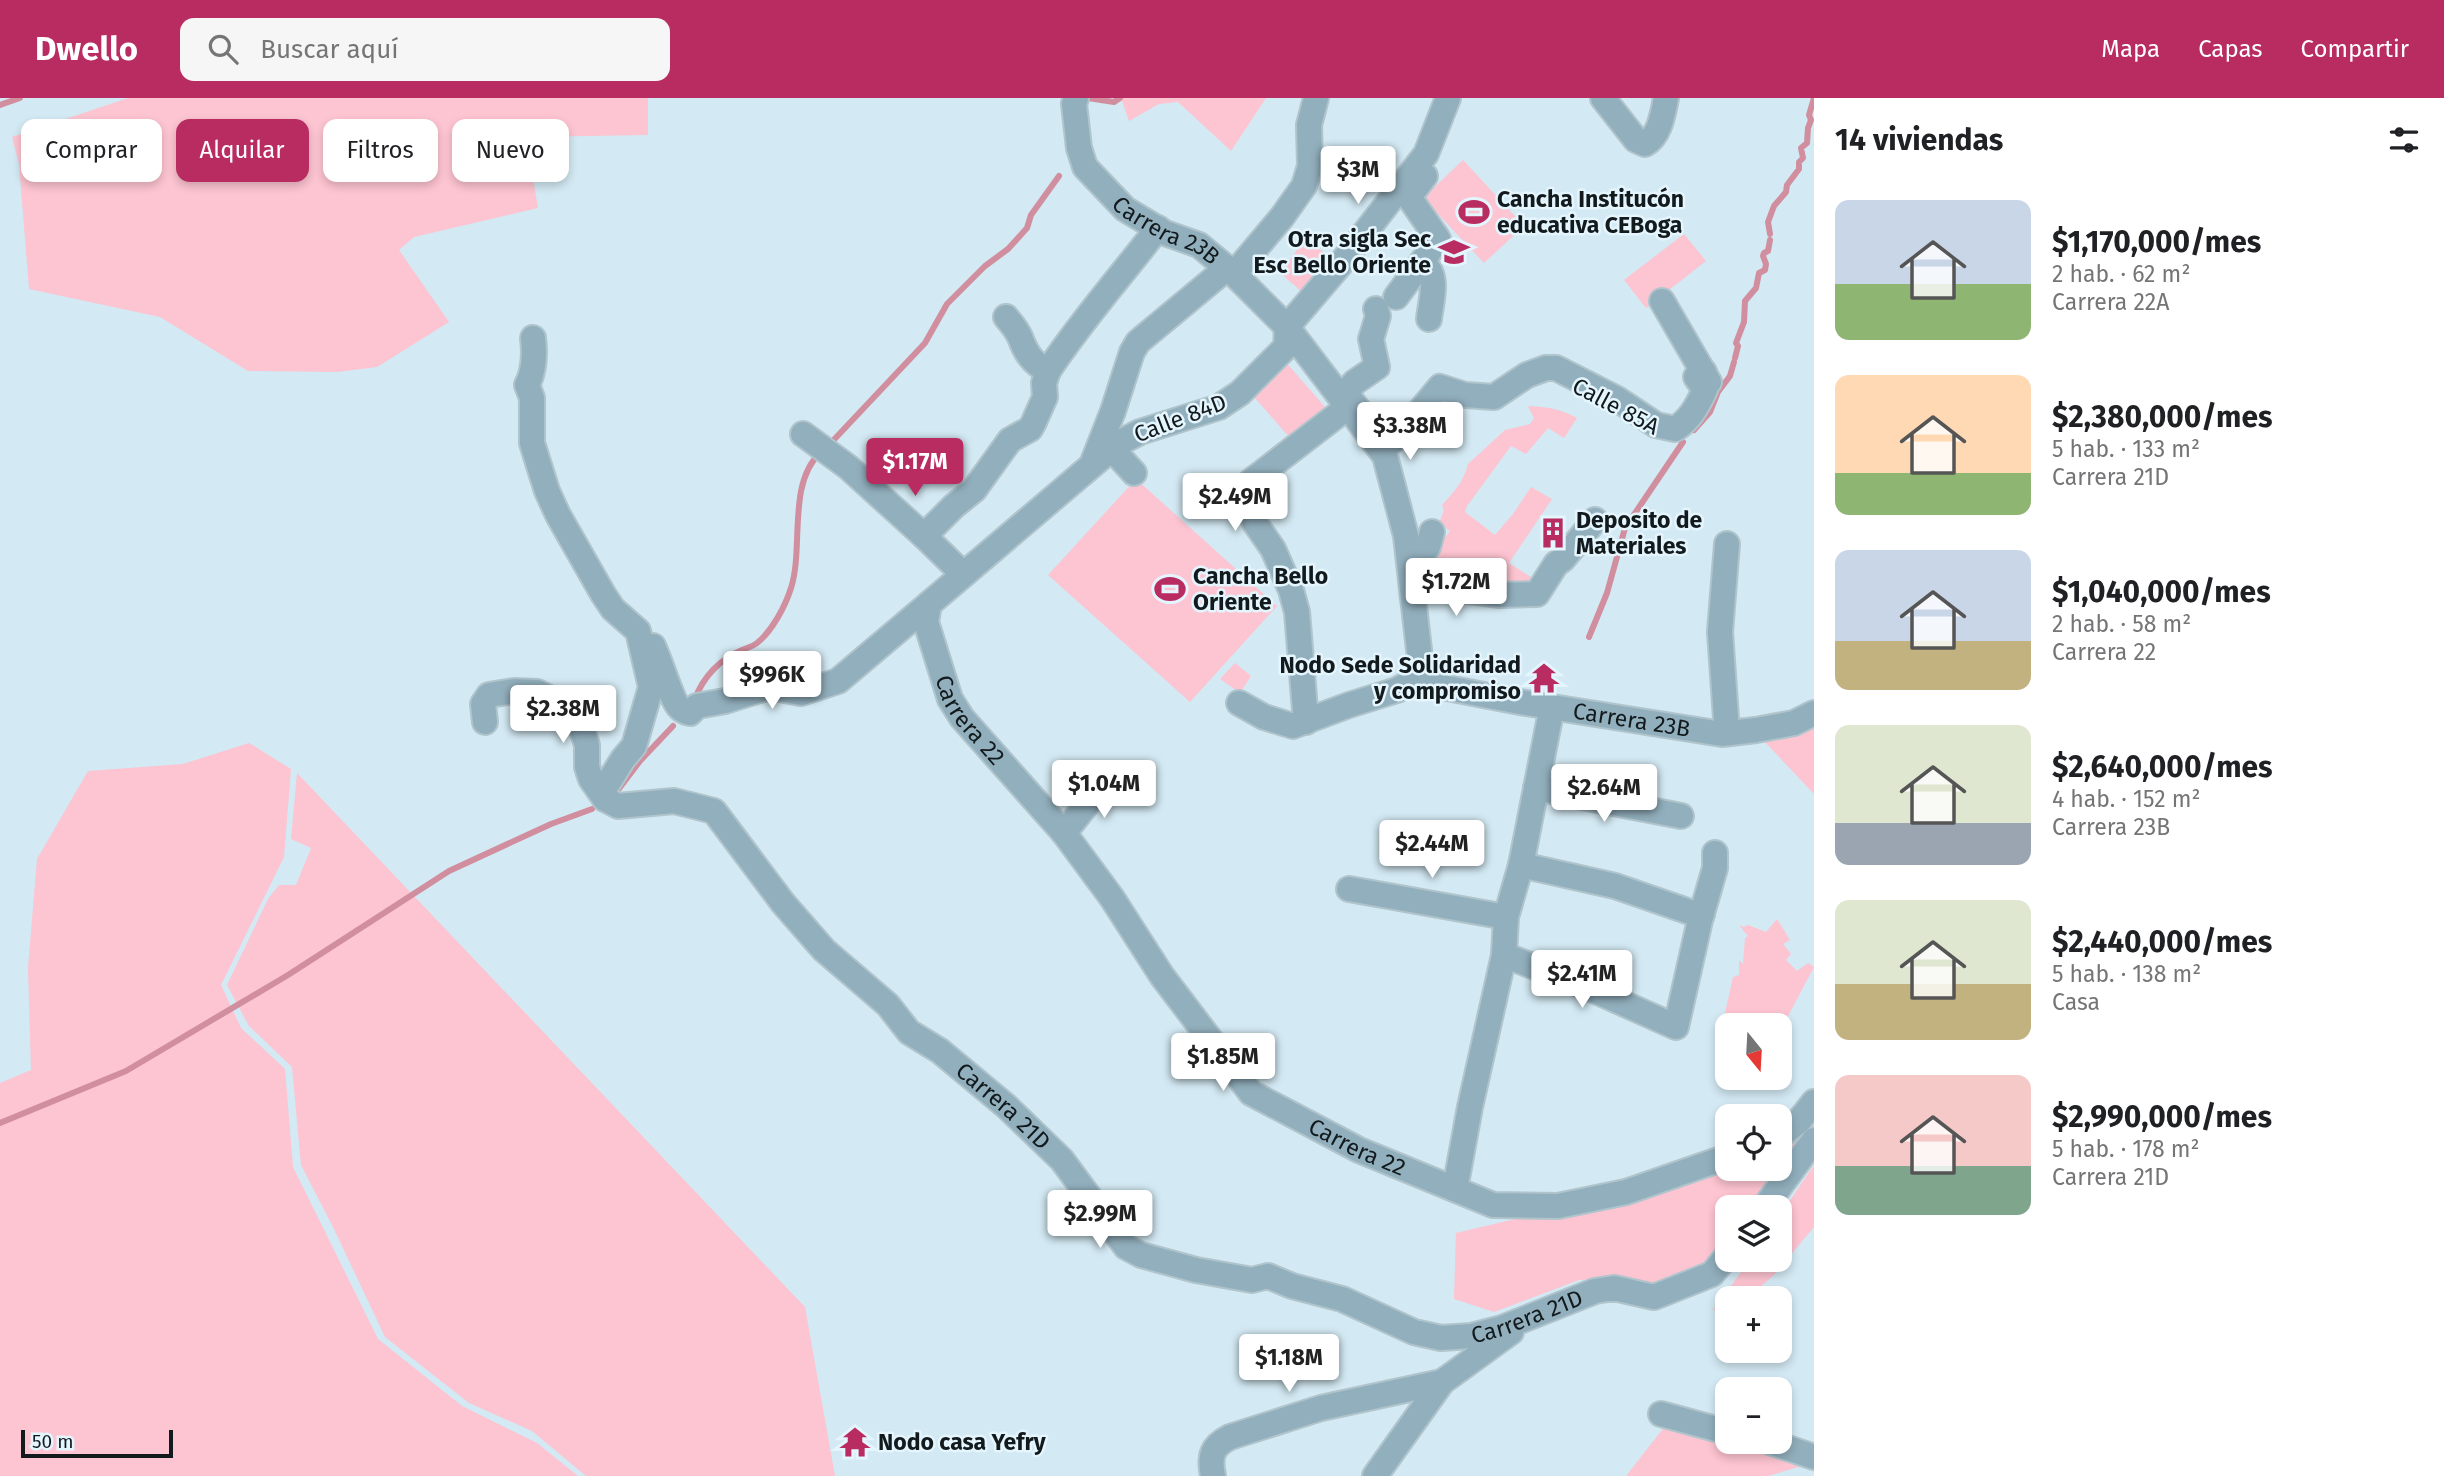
<!DOCTYPE html>
<html lang="es">
<meta charset="utf-8">
<style>
body{margin:0;font-family:"Fira Sans",sans-serif;background:#f6f6f6;color:#202124;height:100vh;display:flex;flex-direction:column;font-size:26px;white-space:nowrap}
*{box-sizing:border-box;margin:0}
p{font-size:23px;color:#757577}
.icon{flex:none;width:38px;height:38px;fill:none;stroke:currentColor;stroke-width:2;stroke-linecap:round;stroke-linejoin:round}
.map{position:relative;flex:1;overflow:hidden}
.details{display:flex;flex-direction:column;background:#fff;width:630px}
.details>*{flex:none}
.banner{position:absolute;left:21px;top:21px;width:665px;height:63px;display:flex;gap:14px}
.needle{width:46px;rotate:162deg}
.controls{position:absolute;left:1715px;top:915px;display:grid;gap:14px}
.controls a{display:grid;place-items:center;width:77px;height:77px;border-radius:14px;background:#fff;box-shadow:0 4px 10px #0003;font-size:35px}
.scale{position:absolute;left:21px;bottom:18px;width:152px;box-sizing:border-box;padding-left:7px;border:4px solid #121a1d;border-top:0;font-size:19px;line-height:24px;white-space:nowrap;color:#121a1d;-webkit-text-stroke:5px #e4f5fd;paint-order:stroke}
.price{position:absolute;translate:-50% -60px;padding:0 16px;border-radius:7px;background:#fff;color:#222;font-size:23px;line-height:46px;filter:drop-shadow(0 2px 4px #0008)}
.price::after{content:'';position:absolute;left:50%;top:42px;width:21px;height:16px;margin-left:-10px;background:inherit;clip-path:polygon(0 0,100% 0,50% 100%)}
.price.selected{background:#b92c61;color:#fff}
ul{padding:0;list-style:none}
li{display:flex;align-items:center;gap:21px;height:175px;padding:0 21px}
li span{display:grid;place-items:center;flex:none;width:196px;height:140px;border-radius:14px;color:#555}
li>.icon{margin-inline-start:auto}
span .icon{width:84px;height:84px;fill:#fffc;stroke-width:1}
li b{font-size:30px}
h2{display:flex;justify-content:space-between;align-items:center;height:84px;padding:0 21px;font-size:30px}
.chip{padding:0 24px;border-radius:14px;background:#fff;box-shadow:0 4px 10px #0003;font-size:24px;line-height:63px}
.chip.selected{background:#b92c61;color:#fff}
header{display:flex;align-items:center;gap:42px;box-sizing:border-box;height:98px;padding:0 35px;background:#b92c61;color:#fff}
header strong{font-size:33px}
nav{display:flex;gap:38px;margin-inline-start:auto;font-size:24px}
.search{width:490px;height:63px;background:#f6f6f6;display:flex;align-items:center;gap:18px;box-sizing:border-box;padding:0 24px;border-radius:14px;color:#757577;font-size:26px}
main{display:flex;flex:1;min-height:0}
.map>svg:first-child{display:block}
.green{fill:#fdc4d1}
.lines{fill:none;stroke-linecap:round;stroke-linejoin:round}
.stream{stroke:#d18e9e;stroke-width:6}
.minor-casing{stroke:#b0c4cc;stroke-width:28}
.minor{stroke:#92afbd;stroke-width:24}
.labels{text-anchor:middle;dominant-baseline:central;stroke-width:5;stroke-linejoin:round;paint-order:stroke}
.poi-label{font-size:23px;font-weight:bold;fill:#121a1d;stroke:#e4f5fd;text-anchor:start}
.street-label{font-size:23px;fill:#121a1d;stroke:#e4f5fd}
</style>
<header>
<strong>Dwello</strong>
<div class="search"><svg class="icon" aria-label="search" viewBox="0 0 24 24"><circle cx="10" cy="10" r="6"/><path d="M15 15l6 6"/></svg>Buscar aquí</div>
<nav><a>Mapa</a><a>Capas</a><a>Compartir</a></nav>
</header>
<main>
<div class="map">
<svg width="1814" height="1378" viewBox="0 0 1814 1378">
<rect width="100%" height="100%" fill="#d3e9f3"/>
<path class="green" d="M 128,0 L 648,0 L 648,37 L 524,39 L 528,51 L 538,110 L 414,139 L 399,152 L 449,224 L 377,269 L 337,274 L 248,273 L 160,219 L 29,191 L 19,66 L 12,39 Z
M 1121,0 L 1266,0 L 1231,53 L 1178,4 L 1159,6 L 1129,23 Z
M 1463,62 L 1524,128 L 1484,165 L 1423,100 Z
M 1684,136 L 1706,163 L 1646,210 L 1624,182 Z
M 1305,141 L 1328,157 L 1301,193 L 1280,175 Z
M 1284,262 L 1325,309 L 1289,339 L 1248,292 Z
M 1528,308 C 1547,309 1561,311 1577,320 L 1564,340 L 1548,330 L 1526,356 L 1511,348 L 1467,408 L 1465,414 L 1495,437 L 1513,416 L 1531,389 L 1552,401 L 1509,465 L 1534,481 L 1534,492 L 1462,488 L 1466,477 L 1431,473 L 1434,445 L 1443,442 L 1450,433 L 1439,425 L 1444,412 L 1442,407 C 1454,394 1464,383 1468,366 L 1505,332 L 1530,326 L 1534,320 Z
M 1136,381 L 1277,508 L 1190,604 L 1048,477 Z
M 1235,565 L 1251,578 L 1240,595 L 1220,581 Z
M 1814,623 L 1814,696 L 1763,642 Z
M 249,645 L 291,671 L 284,759 L 221,887 L 241,930 L 285,971 L 293,1069 L 378,1241 L 462,1308 L 537,1345 L 578,1378 L 0,1378 L 0,985 L 31,972 L 28,870 L 37,761 L 88,673 L 183,666 Z
M 297,675 L 805,1209 L 835,1378 L 586,1378 L 532,1333 L 469,1305 L 385,1239 L 334,1131 L 301,1067 L 292,969 L 249,928 L 227,887 L 268,801 L 279,787 L 296,787 L 311,750 L 291,741 Z
M 1777,821 L 1790,842 L 1783,846 L 1791,856 L 1786,862 L 1797,873 L 1808,865 L 1814,869 L 1787,920 L 1783,946 L 1780,945 L 1780,928 L 1731,927 L 1723,924 L 1733,879 L 1739,877 L 1739,862 L 1743,866 L 1745,840 L 1748,838 L 1739,827 L 1744,829 L 1748,827 L 1766,834 Z
M 1814,1022 L 1814,1026 L 1752,1109 L 1727,1110 L 1727,1140 L 1694,1178 L 1661,1191 L 1614,1181 L 1579,1182 L 1494,1214 L 1454,1201 L 1456,1135 L 1727,1071 L 1780,1071 L 1780,1041 Z
M 1814,1067 L 1814,1129 L 1773,1178 L 1747,1200 L 1727,1200 L 1727,1212 L 1723,1214 L 1713,1212 L 1750,1162 L 1780,1162 L 1780,1117 Z
M 1669,1323 L 1727,1344 L 1743,1344 L 1807,1363 L 1805,1367 L 1768,1378 L 1626,1378 Z"/>
<g class="lines">
<path class="stream" d="M 1088,0 L 1114,4 L 1120,0
M 0,7 L 20,0
M 1770,136 L 1768,124 L 1774,108 L 1786,94 L 1787,87 L 1799,71 L 1799,64 L 1803,60 L 1801,50 L 1807,45 L 1808,30 L 1811,22 L 1809,17 L 1814,0
M 1735,260 L 1738,248 L 1736,245 L 1744,224 L 1745,203 L 1756,190 L 1759,175 L 1765,172 L 1766,166 L 1763,158 L 1764,155 L 1768,153 L 1770,142
M 1694,332 L 1710,314 L 1718,294 L 1730,278 L 1734,264
M 828,348 L 925,245 L 947,206 L 985,168 L 1008,151 L 1027,130 L 1031,117 L 1059,78
M 1589,539 L 1607,495 L 1625,430 L 1683,344
M 695,601 C 703,579 720,561 742,552 C 748,549 752,549 757,545 C 772,533 785,509 791,490 C 804,450 787,386 820,355
M 618,692 L 640,663 L 673,628
M 0,1025 L 126,973 L 288,877 L 449,773 L 551,726 L 592,711"/>
<g class="minor-casing">
<g id="minor">
<path id="s1" d="M 1076,0 L 1074,6 L 1079,50 L 1085,69 L 1125,111 L 1165,135 L 1199,147 L 1234,176 L 1287,229 L 1385,358 L 1406,438 L 1422,578 L 1437,588 L 1520,604 L 1722,636 L 1756,632 L 1794,625 L 1814,615"/>
<path id="s2" d="M 1448,0 L 1426,56 L 1339,168 L 1287,229 L 1286,249 L 1240,295 L 1219,309 L 1140,334 L 1117,346 L 929,506 L 926,524 L 950,601 L 962,620 L 1064,735 L 1112,800 L 1162,878 L 1251,995 L 1359,1052 L 1493,1107 L 1558,1108 L 1626,1094 L 1727,1059"/>
<path d="M 1603,0 L 1636,42 L 1645,46 C 1660,38 1663,15 1666,0"/>
<path d="M 1422,164 L 1438,141 L 1409,99 L 1425,78"/>
<path d="M 1234,176 L 1282,119 L 1304,88 L 1310,68 L 1309,27 L 1316,0"/>
<path d="M 1396,199 L 1422,164 C 1440,177 1431,202 1429,221"/>
<path d="M 1662,203 L 1709,284"/>
<path d="M 1376,211 L 1378,218 L 1371,241 L 1377,269 L 1355,284 L 1345,295 C 1360,312 1371,331 1387,347 L 1400,337 L 1440,289 L 1465,297 L 1494,299 L 1527,277 L 1546,270 L 1556,270 L 1617,301 L 1656,327 L 1675,331 C 1691,321 1697,308 1705,292 L 1696,279 L 1704,274"/>
<path d="M 1006,219 C 1011,225 1017,232 1020,239 C 1026,255 1032,265 1048,273 C 1081,223 1121,178 1158,130"/>
<path d="M 533,240 C 535,255 534,274 527,287 L 532,300 L 532,345 L 547,393 L 558,417 L 603,496 L 613,511 L 638,533 L 651,589 L 634,648 L 623,661 L 605,690 L 605,701"/>
<path d="M 803,336 L 848,369 L 924,438 L 963,476"/>
<path d="M 1112,351 L 1134,375"/>
<path d="M 1093,364 L 1113,313 L 1132,254 L 1138,244 L 1227,170"/>
<path d="M 1432,434 L 1428,449 L 1422,452 L 1424,464 L 1418,469 L 1419,479 L 1423,487 L 1500,497 L 1537,496 L 1556,466 L 1563,461 L 1595,422"/>
<path d="M 924,438 L 954,408 L 974,392 L 1010,342 L 1030,331 L 1033,326 L 1045,299 L 1044,285 L 1048,273"/>
<path d="M 1727,446 L 1720,534 L 1727,635"/>
<path d="M 653,548 C 660,562 672,604 680,610 C 683,613 686,614 690,615 L 697,608 L 725,603 L 769,589 L 801,595 L 838,583 L 929,506"/>
<path d="M 1239,605 L 1264,619 L 1293,628 L 1349,607 L 1397,592 L 1422,578"/>
<path id="s3" d="M 485,624 L 483,606 L 489,597 L 514,593 L 537,594 L 565,608 L 579,622 L 587,647 L 587,669 L 591,681 L 605,701 L 618,708 L 674,703 L 714,713 L 783,805 L 824,852 L 888,907 L 909,934 L 940,953 L 1006,1008 L 1062,1062 L 1126,1149 L 1141,1157 L 1196,1172 L 1252,1182 L 1268,1178 L 1292,1188 L 1342,1201 L 1414,1234 L 1441,1240 L 1471,1238 L 1502,1230 L 1595,1193 L 1614,1190 L 1654,1199 L 1712,1176 L 1727,1158"/>
<path d="M 1306,624 L 1297,514 L 1291,492 L 1273,451 L 1255,425 L 1244,399 L 1250,384 L 1349,308"/>
<path d="M 1536,690 L 1681,718"/>
<path d="M 1064,735 L 1108,680"/>
<path d="M 1521,767 L 1615,788 L 1693,815 L 1702,816"/>
<path d="M 1349,791 L 1506,819"/>
<path d="M 1504,857 L 1589,890 L 1676,929 L 1700,822 L 1715,770 L 1715,755"/>
<path d="M 1780,1038 L 1799,1023 L 1814,1004"/>
<path d="M 1455,1091 L 1470,1009 L 1504,857 L 1506,819 L 1521,767 L 1552,609"/>
<path d="M 1764,1110 L 1814,1042"/>
<path d="M 1661,1316 L 1727,1334"/>
<path d="M 1770,1344 L 1814,1359"/>
<path d="M 1213,1378 C 1209,1358 1212,1348 1230,1339 L 1321,1310 L 1442,1284"/>
<path d="M 1375,1378 L 1442,1284 L 1511,1234"/>
</g>
</g>
<use href="#minor" class="minor"/>
</g>
<defs>
<g id="stadium-bare" transform="scale(2.415)"><path d="M0-5a6.5 5 0 1 0 0 10a6.5 5 0 1 0 0-10ZM-3.5-1.8h7v3.6h-7Z" fill="#b92c61" stroke="#e4f5fd" stroke-width="2.5" paint-order="stroke"/></g>
<g id="school-bare" transform="scale(2.415)"><path d="M0-5L7-2L0 1L-7-2ZM-4 1L0 2.5L4 1V4Q0 6-4 4Z" fill="#b92c61" stroke="#e4f5fd" stroke-width="2.5" paint-order="stroke"/></g>
<g id="building-bare" transform="scale(2.415)"><path d="M-4-6H4V6H1V3H-1V6H-4ZM-2.5-4.3h1.7v1.8h-1.7ZM.8-4.3h1.7v1.8H.8ZM-2.5-1h1.7V.8h-1.7ZM.8-1h1.7V.8H.8Z" fill="#b92c61" stroke="#e4f5fd" stroke-width="2.5" paint-order="stroke"/></g>
<g id="temple-bare" transform="scale(2.415)"><path d="M0-6L5-2H3V0L6.5 2.5H4V6H1.5V3h-3V6H-4V2.5H-6.5L-3 0V-2H-5Z" fill="#b92c61" stroke="#e4f5fd" stroke-width="2.5" paint-order="stroke"/></g>
</defs>
<g fill-rule="evenodd">
<use href="#stadium-bare" x="1474" y="114"/>
<use href="#school-bare" x="1454" y="154"/>
<use href="#building-bare" x="1553" y="435"/>
<use href="#stadium-bare" x="1170" y="491"/>
<use href="#temple-bare" x="1544" y="580"/>
<use href="#temple-bare" x="855" y="1344"/>
</g>
<g class="labels">
<g class="poi-label">
<text x="1497" y="101">Cancha Institucón<tspan x="1497" dy="26">educativa CEBoga</tspan></text>
<text x="1431" y="141" text-anchor="end">Otra sigla Sec<tspan x="1431" dy="26">Esc Bello Oriente</tspan></text>
<text x="1576" y="422">Deposito de<tspan x="1576" dy="26">Materiales</tspan></text>
<text x="1193" y="478">Cancha Bello<tspan x="1193" dy="26">Oriente</tspan></text>
<text x="1521" y="567" text-anchor="end">Nodo Sede Solidaridad<tspan x="1521" dy="26">y compromiso</tspan></text>
<text x="878" y="1344">Nodo casa Yefry</text>
</g>
<g class="street-label">
<text stroke="none"><textPath href="#s1" startOffset="175">Carrera 23B</textPath></text>
<text transform="translate(1616 308) rotate(28)">Calle 85A</text>
<text transform="translate(1180 320) rotate(-21)">Calle 84D</text>
<text stroke="none"><textPath href="#s2" startOffset="875">Carrera 22</textPath></text>
<text stroke="none"><textPath href="#s1" startOffset="933">Carrera 23B</textPath></text>
<text stroke="none"><textPath href="#s3" startOffset="742">Carrera 21D</textPath></text>
<text stroke="none"><textPath href="#s2" startOffset="1463">Carrera 22</textPath></text>
<text stroke="none"><textPath href="#s3" startOffset="1351">Carrera 21D</textPath></text>
</g>
</g>
</svg>
<div class="controls">
<a><svg class="needle" viewBox="-14 -14 28 28"><path d="M0-13l5 13h-10z" fill="#e53935"/><path d="M0 13l5-13h-10z" fill="#757577"/></svg></a>
<a><svg class="icon" aria-label="locate" viewBox="0 0 24 24"><circle cx="12" cy="12" r="6"/><path d="M12 2v4M12 18v4M2 12h4M18 12h4"/></svg></a>
<a><svg class="icon" aria-label="layers" viewBox="0 0 24 24"><path d="M12 4l9 5-9 5-9-5zM3 14l9 5 9-5"/></svg></a>
<a>+</a>
<a>−</a>
</div>
<div class="scale">50 m</div>
<b class="price" style="left:1358px;top:108px">$3M</b>
<b class="price" style="left:1410px;top:364px">$3.38M</b>
<b class="price selected" style="left:915px;top:400px">$1.17M</b>
<b class="price" style="left:1235px;top:435px">$2.49M</b>
<b class="price" style="left:1456px;top:520px">$1.72M</b>
<b class="price" style="left:772px;top:613px">$996K</b>
<b class="price" style="left:563px;top:647px">$2.38M</b>
<b class="price" style="left:1104px;top:722px">$1.04M</b>
<b class="price" style="left:1604px;top:726px">$2.64M</b>
<b class="price" style="left:1432px;top:782px">$2.44M</b>
<b class="price" style="left:1582px;top:912px">$2.41M</b>
<b class="price" style="left:1223px;top:995px">$1.85M</b>
<b class="price" style="left:1100px;top:1152px">$2.99M</b>
<b class="price" style="left:1289px;top:1296px">$1.18M</b>
<div class="banner">
<a class="chip">Comprar</a>
<a class="chip selected">Alquilar</a>
<a class="chip">Filtros</a>
<a class="chip">Nuevo</a>
</div>
</div>
<section class="details">
<h2>14 viviendas<svg class="icon" aria-label="filters" viewBox="0 0 24 24"><path d="M4 7h16M4 17h16"/><circle cx="9" cy="7" r="2"/><circle cx="15" cy="17" r="2"/></svg></h2>
<ul>
<li><span style="background:linear-gradient(#c9d6e8 60%,#8fb573 0)"><svg class="icon" aria-label="home" viewBox="0 0 24 24"><path d="M3 11l9-7 9 7M6 9v11h12V9"/></svg></span><div><b>$1,170,000/mes</b><p>2 hab. · 62 m²</p><p>Carrera 22A</p></div></li>
<li><span style="background:linear-gradient(#ffd9b3 70%,#8fb573 0)"><svg class="icon" aria-label="home" viewBox="0 0 24 24"><path d="M3 11l9-7 9 7M6 9v11h12V9"/></svg></span><div><b>$2,380,000/mes</b><p>5 hab. · 133 m²</p><p>Carrera 21D</p></div></li>
<li><span style="background:linear-gradient(#c9d6e8 65%,#c2b280 0)"><svg class="icon" aria-label="home" viewBox="0 0 24 24"><path d="M3 11l9-7 9 7M6 9v11h12V9"/></svg></span><div><b>$1,040,000/mes</b><p>2 hab. · 58 m²</p><p>Carrera 22</p></div></li>
<li><span style="background:linear-gradient(#dfe7d0 70%,#9aa5b1 0)"><svg class="icon" aria-label="home" viewBox="0 0 24 24"><path d="M3 11l9-7 9 7M6 9v11h12V9"/></svg></span><div><b>$2,640,000/mes</b><p>4 hab. · 152 m²</p><p>Carrera 23B</p></div></li>
<li><span style="background:linear-gradient(#dfe7d0 60%,#c2b280 0)"><svg class="icon" aria-label="home" viewBox="0 0 24 24"><path d="M3 11l9-7 9 7M6 9v11h12V9"/></svg></span><div><b>$2,440,000/mes</b><p>5 hab. · 138 m²</p><p>Casa</p></div></li>
<li><span style="background:linear-gradient(#f6c9c9 65%,#7fa58c 0)"><svg class="icon" aria-label="home" viewBox="0 0 24 24"><path d="M3 11l9-7 9 7M6 9v11h12V9"/></svg></span><div><b>$2,990,000/mes</b><p>5 hab. · 178 m²</p><p>Carrera 21D</p></div></li>
</ul>
</section>
</main>
